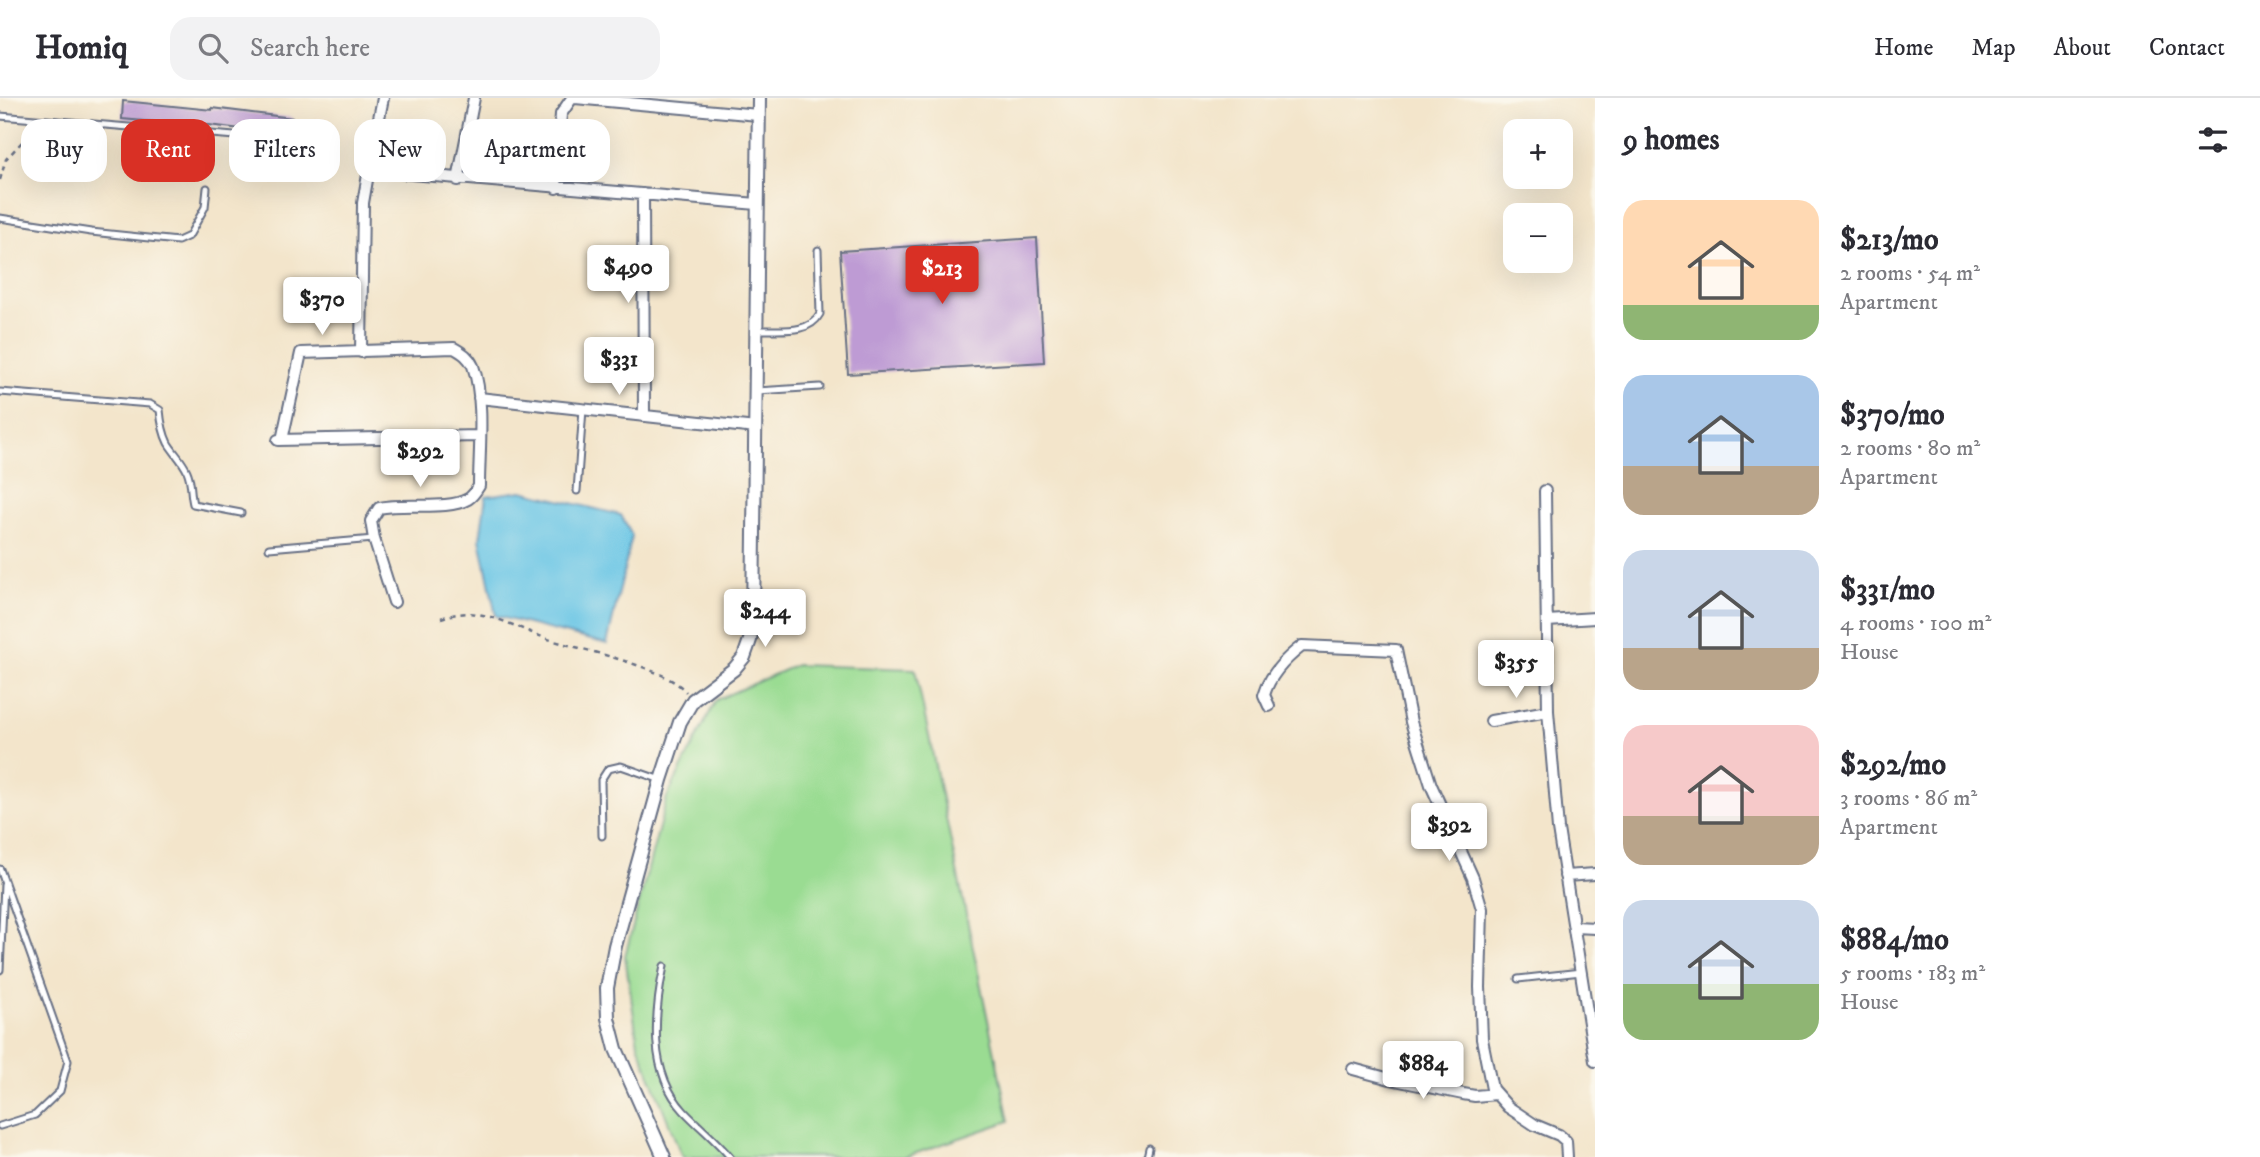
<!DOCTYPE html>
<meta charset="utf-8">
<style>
body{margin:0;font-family:"IM FELL DW Pica",serif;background:#f2f2f3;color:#2b2b33;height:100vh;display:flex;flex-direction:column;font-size:26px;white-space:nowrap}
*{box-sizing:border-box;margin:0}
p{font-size:23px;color:#7c7c81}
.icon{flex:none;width:38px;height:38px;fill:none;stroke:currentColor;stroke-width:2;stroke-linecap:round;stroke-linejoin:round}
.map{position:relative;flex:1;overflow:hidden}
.side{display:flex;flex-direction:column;background:#fff;width:665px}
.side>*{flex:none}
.guide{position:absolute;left:21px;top:21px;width:665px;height:63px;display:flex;gap:14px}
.buttons{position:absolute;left:1503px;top:21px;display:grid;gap:14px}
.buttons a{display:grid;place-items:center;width:70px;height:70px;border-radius:14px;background:#fff;box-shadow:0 7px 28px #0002;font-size:35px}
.price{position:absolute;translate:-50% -60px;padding:0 16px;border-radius:7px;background:#fff;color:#222;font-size:23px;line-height:46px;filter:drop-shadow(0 2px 4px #0008)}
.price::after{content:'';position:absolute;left:50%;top:42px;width:21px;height:16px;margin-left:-10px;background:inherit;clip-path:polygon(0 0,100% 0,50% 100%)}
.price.on{background:#d93025;color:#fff}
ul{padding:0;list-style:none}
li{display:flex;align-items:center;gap:21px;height:175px;padding:0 28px}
li span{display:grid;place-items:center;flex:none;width:196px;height:140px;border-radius:21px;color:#555}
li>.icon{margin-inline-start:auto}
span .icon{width:84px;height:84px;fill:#fffc;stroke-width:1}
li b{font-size:30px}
h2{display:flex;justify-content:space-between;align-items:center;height:84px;padding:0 28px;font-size:30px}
.pill{padding:0 24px;border-radius:21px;background:#fff;box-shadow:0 7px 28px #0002;font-size:24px;line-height:63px}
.pill.on{background:#d93025;color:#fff}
header{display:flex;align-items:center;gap:42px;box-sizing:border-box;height:98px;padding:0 35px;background:#fff;border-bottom:2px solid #e1e1e2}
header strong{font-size:33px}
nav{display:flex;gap:38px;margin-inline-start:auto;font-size:24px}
.search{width:490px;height:63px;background:#f2f2f3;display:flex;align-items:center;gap:18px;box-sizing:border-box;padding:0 24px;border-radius:21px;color:#7c7c81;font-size:26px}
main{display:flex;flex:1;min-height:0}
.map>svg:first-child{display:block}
.green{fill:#9adc92;stroke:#5a8678;stroke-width:2}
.water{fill:#67c5e5;stroke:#417aa2;stroke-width:2}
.building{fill:#be9bd4}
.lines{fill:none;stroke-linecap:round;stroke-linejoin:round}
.service-casing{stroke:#676f84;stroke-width:9}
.minor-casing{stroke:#676f84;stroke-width:14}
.tertiary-casing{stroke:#676f84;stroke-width:16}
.path{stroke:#676f84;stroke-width:2.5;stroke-dasharray:5 5;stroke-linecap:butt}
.service{stroke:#fff;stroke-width:5}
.minor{stroke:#fff;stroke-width:10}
.tertiary{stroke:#fff;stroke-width:12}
</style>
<header>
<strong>Homiq</strong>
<div class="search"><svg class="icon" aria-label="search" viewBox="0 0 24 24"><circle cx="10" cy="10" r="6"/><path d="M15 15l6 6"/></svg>Search here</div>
<nav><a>Home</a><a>Map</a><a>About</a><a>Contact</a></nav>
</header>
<main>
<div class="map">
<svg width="1595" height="1059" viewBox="0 0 1595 1059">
<rect width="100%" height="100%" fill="#fbf7ec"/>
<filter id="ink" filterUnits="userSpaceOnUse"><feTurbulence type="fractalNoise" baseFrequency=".0143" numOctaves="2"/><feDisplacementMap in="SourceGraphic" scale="14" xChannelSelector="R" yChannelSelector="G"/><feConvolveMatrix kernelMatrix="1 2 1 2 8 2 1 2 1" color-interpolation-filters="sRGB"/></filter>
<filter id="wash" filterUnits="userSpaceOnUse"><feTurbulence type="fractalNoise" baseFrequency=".00686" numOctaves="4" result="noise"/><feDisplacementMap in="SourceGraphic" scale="28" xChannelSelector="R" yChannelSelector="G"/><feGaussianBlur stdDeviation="1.57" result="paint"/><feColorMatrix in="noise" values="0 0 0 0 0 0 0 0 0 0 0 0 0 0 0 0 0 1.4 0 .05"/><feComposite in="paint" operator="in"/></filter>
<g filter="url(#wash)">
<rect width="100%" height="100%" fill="#f3e5cb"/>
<path class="green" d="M 796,567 L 915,571 L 1009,1023 L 905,1059 L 682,1059 L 638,946 L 625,858 L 667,699 L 716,602 Z"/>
<path class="water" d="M 522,393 L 621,417 L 632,438 L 607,546 L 496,518 L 480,441 L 486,398 Z"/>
<g id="blocks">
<path class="building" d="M 123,3 L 212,12 L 212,10 L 292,20 L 291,37 L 200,26 L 200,28 L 122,21 Z
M 1037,140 L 1044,264 L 848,276 L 840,153 Z"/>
</g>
</g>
<g filter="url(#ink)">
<use href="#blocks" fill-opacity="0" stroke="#676f84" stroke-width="2"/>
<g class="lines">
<g class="service-casing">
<path id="service" d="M 0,18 L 294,43
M 0,120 L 91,134 L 178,143 L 189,138 L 205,109 L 207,90
M 757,232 C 778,231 809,237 820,216 L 818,152
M 757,293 L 820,289
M 0,294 L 150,306 L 160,312 C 161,323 163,335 168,345 C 174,355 182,362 187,373 C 192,384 190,395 193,406 L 241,415
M 577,393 L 583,311
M 269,450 L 374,441
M 602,738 L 601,682 L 608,671 L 621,668 L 661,682
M 0,771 L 68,963 L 60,993 L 35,1017 L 0,1028
M 2,830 L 4,786
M 664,868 C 654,916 648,974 684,1013 C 699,1029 716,1042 730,1059
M 0,872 L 2,830
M 1518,881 L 1581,874
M 1147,1059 L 1149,1050"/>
</g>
<g class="minor-casing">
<path id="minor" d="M 383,0 L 370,65 L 377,71 L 388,74 L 757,106
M 575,0 L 758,17
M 458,82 L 474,0
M 556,90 L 561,16 L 572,0
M 643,96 L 644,318
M 361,254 L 363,105 L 370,65
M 479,300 L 756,330
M 278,342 L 479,338
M 282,342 L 301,255 L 454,250 C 463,255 469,259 473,268 C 485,302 479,352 479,388 C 476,393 473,398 468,401 C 447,413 405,404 379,410 L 371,423 L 374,441 L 394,504
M 1545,393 L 1548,613 L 1558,731 L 1595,963
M 1547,523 L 1595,520
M 1269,608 L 1264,597 C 1270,576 1285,561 1302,548 L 1396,552 L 1411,624 L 1431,687 L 1473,780 L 1482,811 L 1480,889 L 1482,941 L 1492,991 L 1508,1009 L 1535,1027 L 1559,1037 L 1566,1043 L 1567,1059
M 1491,623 L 1548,613
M 1565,778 L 1595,776
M 1575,829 L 1595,830
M 1353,971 L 1390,981 L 1463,996 L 1475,998 L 1496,996"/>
</g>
<g class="tertiary-casing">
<path id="tertiary" d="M 664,1059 L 616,951 L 608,920 L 607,890 L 615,848 L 661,682 L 680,624 L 693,602 L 734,571 L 744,559 L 750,542 L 753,522 L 759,0"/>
</g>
<path class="path" d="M 0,82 L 6,61 L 36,29
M 441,520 C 454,516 465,514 478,516 C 501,520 523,532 545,540 C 580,552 665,568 686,594"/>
<use href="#service" class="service"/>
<use href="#minor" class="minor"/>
<use href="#tertiary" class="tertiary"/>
</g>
</g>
</svg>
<div class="buttons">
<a>+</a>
<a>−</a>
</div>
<b class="price" style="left:628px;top:207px">$490</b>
<b class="price on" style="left:942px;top:208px">$213</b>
<b class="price" style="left:322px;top:239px">$370</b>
<b class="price" style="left:619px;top:299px">$331</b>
<b class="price" style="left:420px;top:391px">$292</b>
<b class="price" style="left:765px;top:551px">$244</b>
<b class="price" style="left:1516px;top:602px">$355</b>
<b class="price" style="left:1449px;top:765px">$392</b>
<b class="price" style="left:1423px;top:1003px">$884</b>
<div class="guide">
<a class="pill">Buy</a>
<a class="pill on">Rent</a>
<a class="pill">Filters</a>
<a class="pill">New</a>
<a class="pill">Apartment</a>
</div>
</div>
<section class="side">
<h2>9 homes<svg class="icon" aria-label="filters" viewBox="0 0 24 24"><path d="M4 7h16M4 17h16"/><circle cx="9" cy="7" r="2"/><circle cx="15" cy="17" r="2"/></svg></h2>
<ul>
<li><span style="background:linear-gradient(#ffd9b3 75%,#8fb573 0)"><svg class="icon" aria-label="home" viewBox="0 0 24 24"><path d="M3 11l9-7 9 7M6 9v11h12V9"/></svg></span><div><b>$213/mo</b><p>2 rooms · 54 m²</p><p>Apartment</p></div></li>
<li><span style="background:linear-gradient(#a9c7e8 65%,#b9a48a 0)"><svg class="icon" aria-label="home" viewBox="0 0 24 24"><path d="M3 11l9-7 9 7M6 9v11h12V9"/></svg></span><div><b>$370/mo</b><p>2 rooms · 80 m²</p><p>Apartment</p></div></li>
<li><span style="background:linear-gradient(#c9d6e8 70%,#b9a48a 0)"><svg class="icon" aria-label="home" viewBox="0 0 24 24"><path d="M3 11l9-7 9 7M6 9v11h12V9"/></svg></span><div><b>$331/mo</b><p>4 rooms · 100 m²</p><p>House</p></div></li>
<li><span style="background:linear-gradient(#f6c9c9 65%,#b9a48a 0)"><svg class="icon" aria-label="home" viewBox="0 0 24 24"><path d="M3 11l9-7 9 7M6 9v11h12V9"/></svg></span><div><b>$292/mo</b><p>3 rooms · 86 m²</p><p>Apartment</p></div></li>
<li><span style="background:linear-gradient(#c9d6e8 60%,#8fb573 0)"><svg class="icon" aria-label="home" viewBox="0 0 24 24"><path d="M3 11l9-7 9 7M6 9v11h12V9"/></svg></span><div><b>$884/mo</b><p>5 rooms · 183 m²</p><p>House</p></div></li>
</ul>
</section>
</main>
